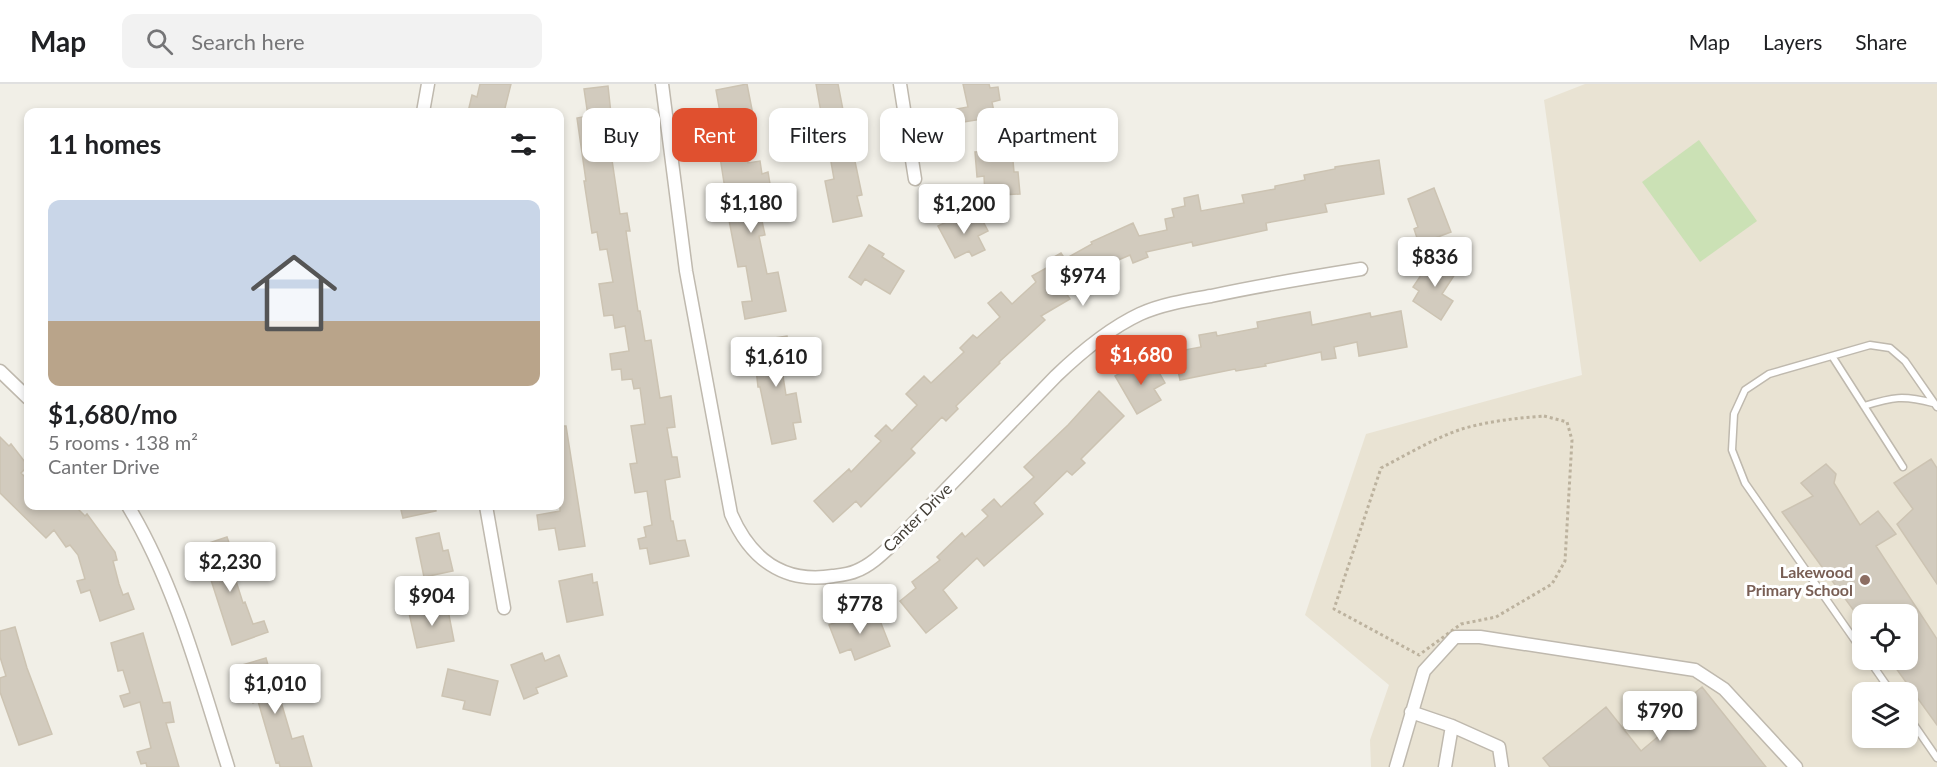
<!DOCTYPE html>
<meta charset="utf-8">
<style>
body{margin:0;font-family:Lato,sans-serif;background:#f2f2f2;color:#202124;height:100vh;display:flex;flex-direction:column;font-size:22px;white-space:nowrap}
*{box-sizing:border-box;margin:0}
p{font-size:20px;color:#757577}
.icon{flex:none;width:33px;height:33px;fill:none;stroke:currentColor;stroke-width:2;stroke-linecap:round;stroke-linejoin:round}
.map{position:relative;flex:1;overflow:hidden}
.drawer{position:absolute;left:24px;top:24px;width:540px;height:402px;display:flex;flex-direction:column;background:#fff;border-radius:12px;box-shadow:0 3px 9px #0003}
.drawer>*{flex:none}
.guide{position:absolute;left:582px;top:24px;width:570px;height:54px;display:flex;gap:12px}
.controls{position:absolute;left:1852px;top:520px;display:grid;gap:12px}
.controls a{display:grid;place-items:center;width:66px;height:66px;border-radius:12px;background:#fff;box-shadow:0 3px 9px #0003;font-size:30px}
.price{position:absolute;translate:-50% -51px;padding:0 14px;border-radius:6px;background:#fff;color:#222;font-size:20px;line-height:39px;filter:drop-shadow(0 2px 3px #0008)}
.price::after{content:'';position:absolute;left:50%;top:36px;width:18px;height:14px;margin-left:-9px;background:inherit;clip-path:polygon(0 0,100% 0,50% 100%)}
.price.current{background:#e0502f;color:#fff}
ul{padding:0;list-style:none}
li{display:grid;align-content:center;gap:12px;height:318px;padding:0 24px}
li+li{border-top:2px solid #e0e0e0}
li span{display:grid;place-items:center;height:186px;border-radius:12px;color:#555}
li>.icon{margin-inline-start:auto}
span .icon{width:108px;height:108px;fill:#fffc;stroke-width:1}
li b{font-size:26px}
h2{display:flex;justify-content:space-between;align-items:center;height:72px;padding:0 24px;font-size:26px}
.tag{padding:0 21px;border-radius:12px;background:#fff;box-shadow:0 3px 9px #0003;font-size:21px;line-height:54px}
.tag.current{background:#e0502f;color:#fff}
header{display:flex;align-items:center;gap:36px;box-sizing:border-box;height:84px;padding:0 30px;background:#fff;border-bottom:2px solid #e0e0e0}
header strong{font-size:28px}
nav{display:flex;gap:33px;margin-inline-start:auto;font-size:21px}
.search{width:420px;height:54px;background:#f2f2f2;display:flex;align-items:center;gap:15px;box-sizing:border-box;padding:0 21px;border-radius:12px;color:#757577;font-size:22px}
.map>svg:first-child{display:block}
.education{fill:#e9e3d3;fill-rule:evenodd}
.green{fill:#cbe1b5}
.building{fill:#d2cbbe;stroke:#ccc3b2;stroke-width:1.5}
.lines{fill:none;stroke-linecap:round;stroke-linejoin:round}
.lane-casing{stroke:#bfb9ae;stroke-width:9}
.street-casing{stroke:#bfb9ae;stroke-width:15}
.path{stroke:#bcb29e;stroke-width:3;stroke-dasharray:3 3;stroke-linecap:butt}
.lane{stroke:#fff;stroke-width:6}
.street{stroke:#fff;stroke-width:12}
.education-dot{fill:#8d6e63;stroke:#fff;stroke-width:2}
.labels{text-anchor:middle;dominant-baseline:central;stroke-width:6;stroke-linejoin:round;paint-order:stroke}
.street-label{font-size:16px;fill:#443f37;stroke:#fff}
.education-label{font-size:16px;font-weight:bold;fill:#785e54;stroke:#fff;text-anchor:end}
</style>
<header>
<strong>Map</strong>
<div class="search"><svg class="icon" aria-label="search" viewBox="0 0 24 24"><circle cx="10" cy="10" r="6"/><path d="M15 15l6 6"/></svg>Search here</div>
<nav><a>Map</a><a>Layers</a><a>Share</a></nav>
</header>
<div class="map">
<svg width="1937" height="683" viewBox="0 0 1937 683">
<rect width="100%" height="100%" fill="#f1efe7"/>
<path class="education" d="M 1585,0 L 1937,0 L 1937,683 L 1371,683 L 1370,656 L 1389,601 L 1305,531 L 1366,350 L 1582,291 L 1544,16 ZM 1863,531 L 1908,531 L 1908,576 L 1863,576 ZM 1863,609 L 1908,609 L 1908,654 L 1863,654 Z"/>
<path class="green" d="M 1699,56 L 1757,137 L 1700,178 L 1642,98 Z"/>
<path class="building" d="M 480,0 L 511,0 L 504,28 L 468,28 L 472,11 L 477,13 Z
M 747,0 L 755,41 L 716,48 L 713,29 L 720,28 L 716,6 Z
M 816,0 L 838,0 L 848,52 L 860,50 L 863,66 L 853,68 L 862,111 L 857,112 L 862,132 L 833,138 L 825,97 L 834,95 L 830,72 L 825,73 L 818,35 L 822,34 Z
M 963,0 L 989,0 L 990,4 L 998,3 L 1000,16 L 992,18 L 995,33 L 958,39 L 956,25 L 968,23 Z
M 608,2 L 616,76 L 612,76 L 620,130 L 627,129 L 630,147 L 626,147 L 638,227 L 640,227 L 645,257 L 651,256 L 660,314 L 671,312 L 675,343 L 667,344 L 672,373 L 677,373 L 680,393 L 665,396 L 671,437 L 673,437 L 677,457 L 685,456 L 689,472 L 650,480 L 647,464 L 640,465 L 638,455 L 646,453 L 644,443 L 652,441 L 647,407 L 635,409 L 630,380 L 637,379 L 631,342 L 645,340 L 640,304 L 634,305 L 632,295 L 622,296 L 621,285 L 612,286 L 610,270 L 629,267 L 625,242 L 615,244 L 613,231 L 604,232 L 599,200 L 613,198 L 607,165 L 600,166 L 597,148 L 592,149 L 584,97 L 586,97 L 577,34 L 588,32 L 584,5 Z
M 1012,66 L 1014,88 L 1018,88 L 1020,110 L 985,112 L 984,92 L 977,93 L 975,68 Z
M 746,69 L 748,79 L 760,77 L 762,90 L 768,88 L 771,106 L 756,109 L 765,151 L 759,152 L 767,190 L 778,188 L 786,227 L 745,235 L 742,218 L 752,217 L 746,182 L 738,183 L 729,136 L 734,135 L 729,105 L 725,105 L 720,73 Z
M 1379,76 L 1384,110 L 1325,120 L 1327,128 L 1266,139 L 1267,146 L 1193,162 L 1192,158 L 1146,168 L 1148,173 L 1133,179 L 1130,171 L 1088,189 L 1091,195 L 1066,209 L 1070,215 L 1041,232 L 1045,236 L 999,278 L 1000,279 L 956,322 L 958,325 L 946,337 L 942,333 L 911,365 L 915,369 L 861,423 L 856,417 L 833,438 L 814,417 L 849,385 L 851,388 L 881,357 L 875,352 L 886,341 L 892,347 L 917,321 L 906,310 L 924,292 L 931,299 L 964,268 L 960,264 L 973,251 L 977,254 L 1000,233 L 988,219 L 1001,208 L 1012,220 L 1036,198 L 1032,192 L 1050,182 L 1047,177 L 1061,169 L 1065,175 L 1092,160 L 1091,158 L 1133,139 L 1139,152 L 1167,146 L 1165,135 L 1174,133 L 1172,125 L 1185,122 L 1184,114 L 1198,111 L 1201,127 L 1244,119 L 1242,111 L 1275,105 L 1275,102 L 1305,96 L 1304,91 L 1335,85 L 1335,83 Z
M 1434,104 L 1451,148 L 1419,160 L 1414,145 L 1418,143 L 1408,115 Z
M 978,128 L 988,147 L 978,152 L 985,166 L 972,172 L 969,167 L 955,174 L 938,142 L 954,134 L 957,139 Z
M 869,161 L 884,170 L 882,173 L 904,187 L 890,210 L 865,195 L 861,201 L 849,193 Z
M 1434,172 L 1457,187 L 1442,210 L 1453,217 L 1441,236 L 1413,217 L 1419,207 L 1413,203 Z
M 1401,227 L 1407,263 L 1359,272 L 1357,258 L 1334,263 L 1336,274 L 1322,276 L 1321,268 L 1265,280 L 1266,282 L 1236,287 L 1235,285 L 1180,296 L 1174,268 L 1201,263 L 1199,251 L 1216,248 L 1217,252 L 1258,244 L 1257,238 L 1310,228 L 1312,241 L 1370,229 L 1371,233 Z
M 787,252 L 790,272 L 787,272 L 790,285 L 782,286 L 786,311 L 796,309 L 801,338 L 793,339 L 796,355 L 772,360 L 760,303 L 758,303 L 753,257 Z
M 1152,276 L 1165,299 L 1154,305 L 1161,316 L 1137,330 L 1115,292 L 1130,283 L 1133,287 Z
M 1099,307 L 1124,332 L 1081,375 L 1085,379 L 1072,391 L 1067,387 L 1034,419 L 1043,430 L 984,482 L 977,474 L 943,506 L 957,524 L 926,549 L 900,517 L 916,504 L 912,498 L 940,476 L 937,473 L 962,449 L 965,453 L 988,432 L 982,426 L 994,415 L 1001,423 L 1034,393 L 1024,383 L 1068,341 Z
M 560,342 L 566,342 L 585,462 L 559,466 L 555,444 L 539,446 L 537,431 L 560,427 Z
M 0,353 L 9,362 L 11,360 L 28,382 L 21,389 L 28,396 L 28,422 L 75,422 L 85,432 L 87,430 L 115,468 L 117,476 L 113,477 L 119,500 L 123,511 L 128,509 L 134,525 L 100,537 L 90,506 L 81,509 L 77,497 L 85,495 L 78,471 L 70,461 L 66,463 L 54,446 L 46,454 L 0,409 Z
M 1931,375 L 1937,384 L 1937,500 L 1897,440 L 1913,425 L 1894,399 Z
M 1826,380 L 1836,390 L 1834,399 L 1860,441 L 1878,427 L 1896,450 L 1876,462 L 1937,555 L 1937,641 L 1890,576 L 1908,576 L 1908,531 L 1857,531 L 1782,428 L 1813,412 L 1801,399 Z
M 400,422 L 435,422 L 436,427 L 403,434 Z
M 439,449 L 443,467 L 448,466 L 453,487 L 424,493 L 416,454 Z
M 227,453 L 235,476 L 230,478 L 243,519 L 245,518 L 253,540 L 264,537 L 268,548 L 232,561 L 200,462 Z
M 592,490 L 593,499 L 597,498 L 603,531 L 567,538 L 559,497 Z
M 447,521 L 454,557 L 417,564 L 409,529 Z
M 861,528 L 864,534 L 877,529 L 890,562 L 855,576 L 851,565 L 840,569 L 829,541 Z
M 15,543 L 27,584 L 52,650 L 19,661 L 0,608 L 0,594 L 6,592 L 0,573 L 0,547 Z
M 143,549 L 163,619 L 170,618 L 174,638 L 166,639 L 179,683 L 147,683 L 146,679 L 141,680 L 137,668 L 151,664 L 140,618 L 124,623 L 120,612 L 130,609 L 123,586 L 118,587 L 111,559 Z
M 542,569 L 545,577 L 559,571 L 567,592 L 536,604 L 538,609 L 524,615 L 511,581 Z
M 266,574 L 271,592 L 281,590 L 286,609 L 279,611 L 292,655 L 303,652 L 312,683 L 280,683 L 279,678 L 276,679 L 258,617 L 253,619 L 242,581 Z
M 448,585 L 498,597 L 490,631 L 463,625 L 465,617 L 442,612 Z
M 1702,603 L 1766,683 L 1550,683 L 1543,674 L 1606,623 L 1641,667 L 1679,635 L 1673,627 Z"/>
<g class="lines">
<g class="lane-casing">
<path id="lane" d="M 1832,272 L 1903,383
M 1864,322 C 1893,313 1903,311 1933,319
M 1863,568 L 1745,399 L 1732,366 L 1734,330 L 1745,306 L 1769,290 L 1870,261 L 1890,264 L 1905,277 L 1937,323
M 1869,576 L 1892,609
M 1908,632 L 1937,674"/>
</g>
<g class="street-casing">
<path id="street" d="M 662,0 L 686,187 L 731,430 C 750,474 783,500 833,492 C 841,491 850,490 856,487 C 872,481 885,467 897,456 L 1056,292 C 1081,268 1108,245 1140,230 C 1162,220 1188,216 1211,212 C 1261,201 1311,193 1361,185
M 900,0 L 915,95
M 423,28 L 428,0
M 0,287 L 28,314
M 128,422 C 176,502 200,595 228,683
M 486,422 L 504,524
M 1411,628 L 1452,642 L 1499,663 L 1502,683
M 1396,683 L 1424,587 L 1455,553 L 1480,553 L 1695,586 L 1724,605 L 1796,683
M 1445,683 L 1452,642"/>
</g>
<path class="path" d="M 1544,332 L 1567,338 L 1572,356 L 1565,477 L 1552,500 L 1496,533 L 1461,540 L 1419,571 L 1334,525 L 1381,384 C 1408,370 1436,353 1465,344 C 1491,337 1517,334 1544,332 Z"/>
<use href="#lane" class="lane"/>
<use href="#street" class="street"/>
</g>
<circle class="education-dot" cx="1865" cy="496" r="6"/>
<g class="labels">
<g class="street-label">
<text transform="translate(917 433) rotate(-45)">Canter Drive</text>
</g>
<g class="education-label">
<text x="1853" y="487">Lakewood<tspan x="1853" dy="18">Primary School</tspan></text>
</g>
</g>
</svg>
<div class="controls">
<a><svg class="icon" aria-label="locate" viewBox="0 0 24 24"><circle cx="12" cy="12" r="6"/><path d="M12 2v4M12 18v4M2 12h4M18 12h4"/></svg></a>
<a><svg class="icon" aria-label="layers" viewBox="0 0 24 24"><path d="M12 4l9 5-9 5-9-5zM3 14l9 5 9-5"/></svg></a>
</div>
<b class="price" style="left:751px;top:150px">$1,180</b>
<b class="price" style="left:964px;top:151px">$1,200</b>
<b class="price" style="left:1435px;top:204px">$836</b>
<b class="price" style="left:1083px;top:223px">$974</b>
<b class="price current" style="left:1141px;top:302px">$1,680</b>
<b class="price" style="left:776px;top:304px">$1,610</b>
<b class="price" style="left:230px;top:509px">$2,230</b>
<b class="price" style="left:432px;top:543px">$904</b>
<b class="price" style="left:860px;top:551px">$778</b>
<b class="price" style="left:275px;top:631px">$1,010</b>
<b class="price" style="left:1660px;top:658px">$790</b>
<div class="guide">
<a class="tag">Buy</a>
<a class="tag current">Rent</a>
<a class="tag">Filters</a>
<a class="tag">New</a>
<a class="tag">Apartment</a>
</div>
<section class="drawer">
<h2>11 homes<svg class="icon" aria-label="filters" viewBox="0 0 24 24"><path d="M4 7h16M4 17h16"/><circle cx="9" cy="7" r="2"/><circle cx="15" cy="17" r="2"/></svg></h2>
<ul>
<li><span style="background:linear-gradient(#c9d6e8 65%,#b9a48a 0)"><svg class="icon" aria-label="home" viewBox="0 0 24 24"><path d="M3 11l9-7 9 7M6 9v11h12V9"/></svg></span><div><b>$1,680/mo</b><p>5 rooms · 138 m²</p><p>Canter Drive</p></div></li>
</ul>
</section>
</div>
